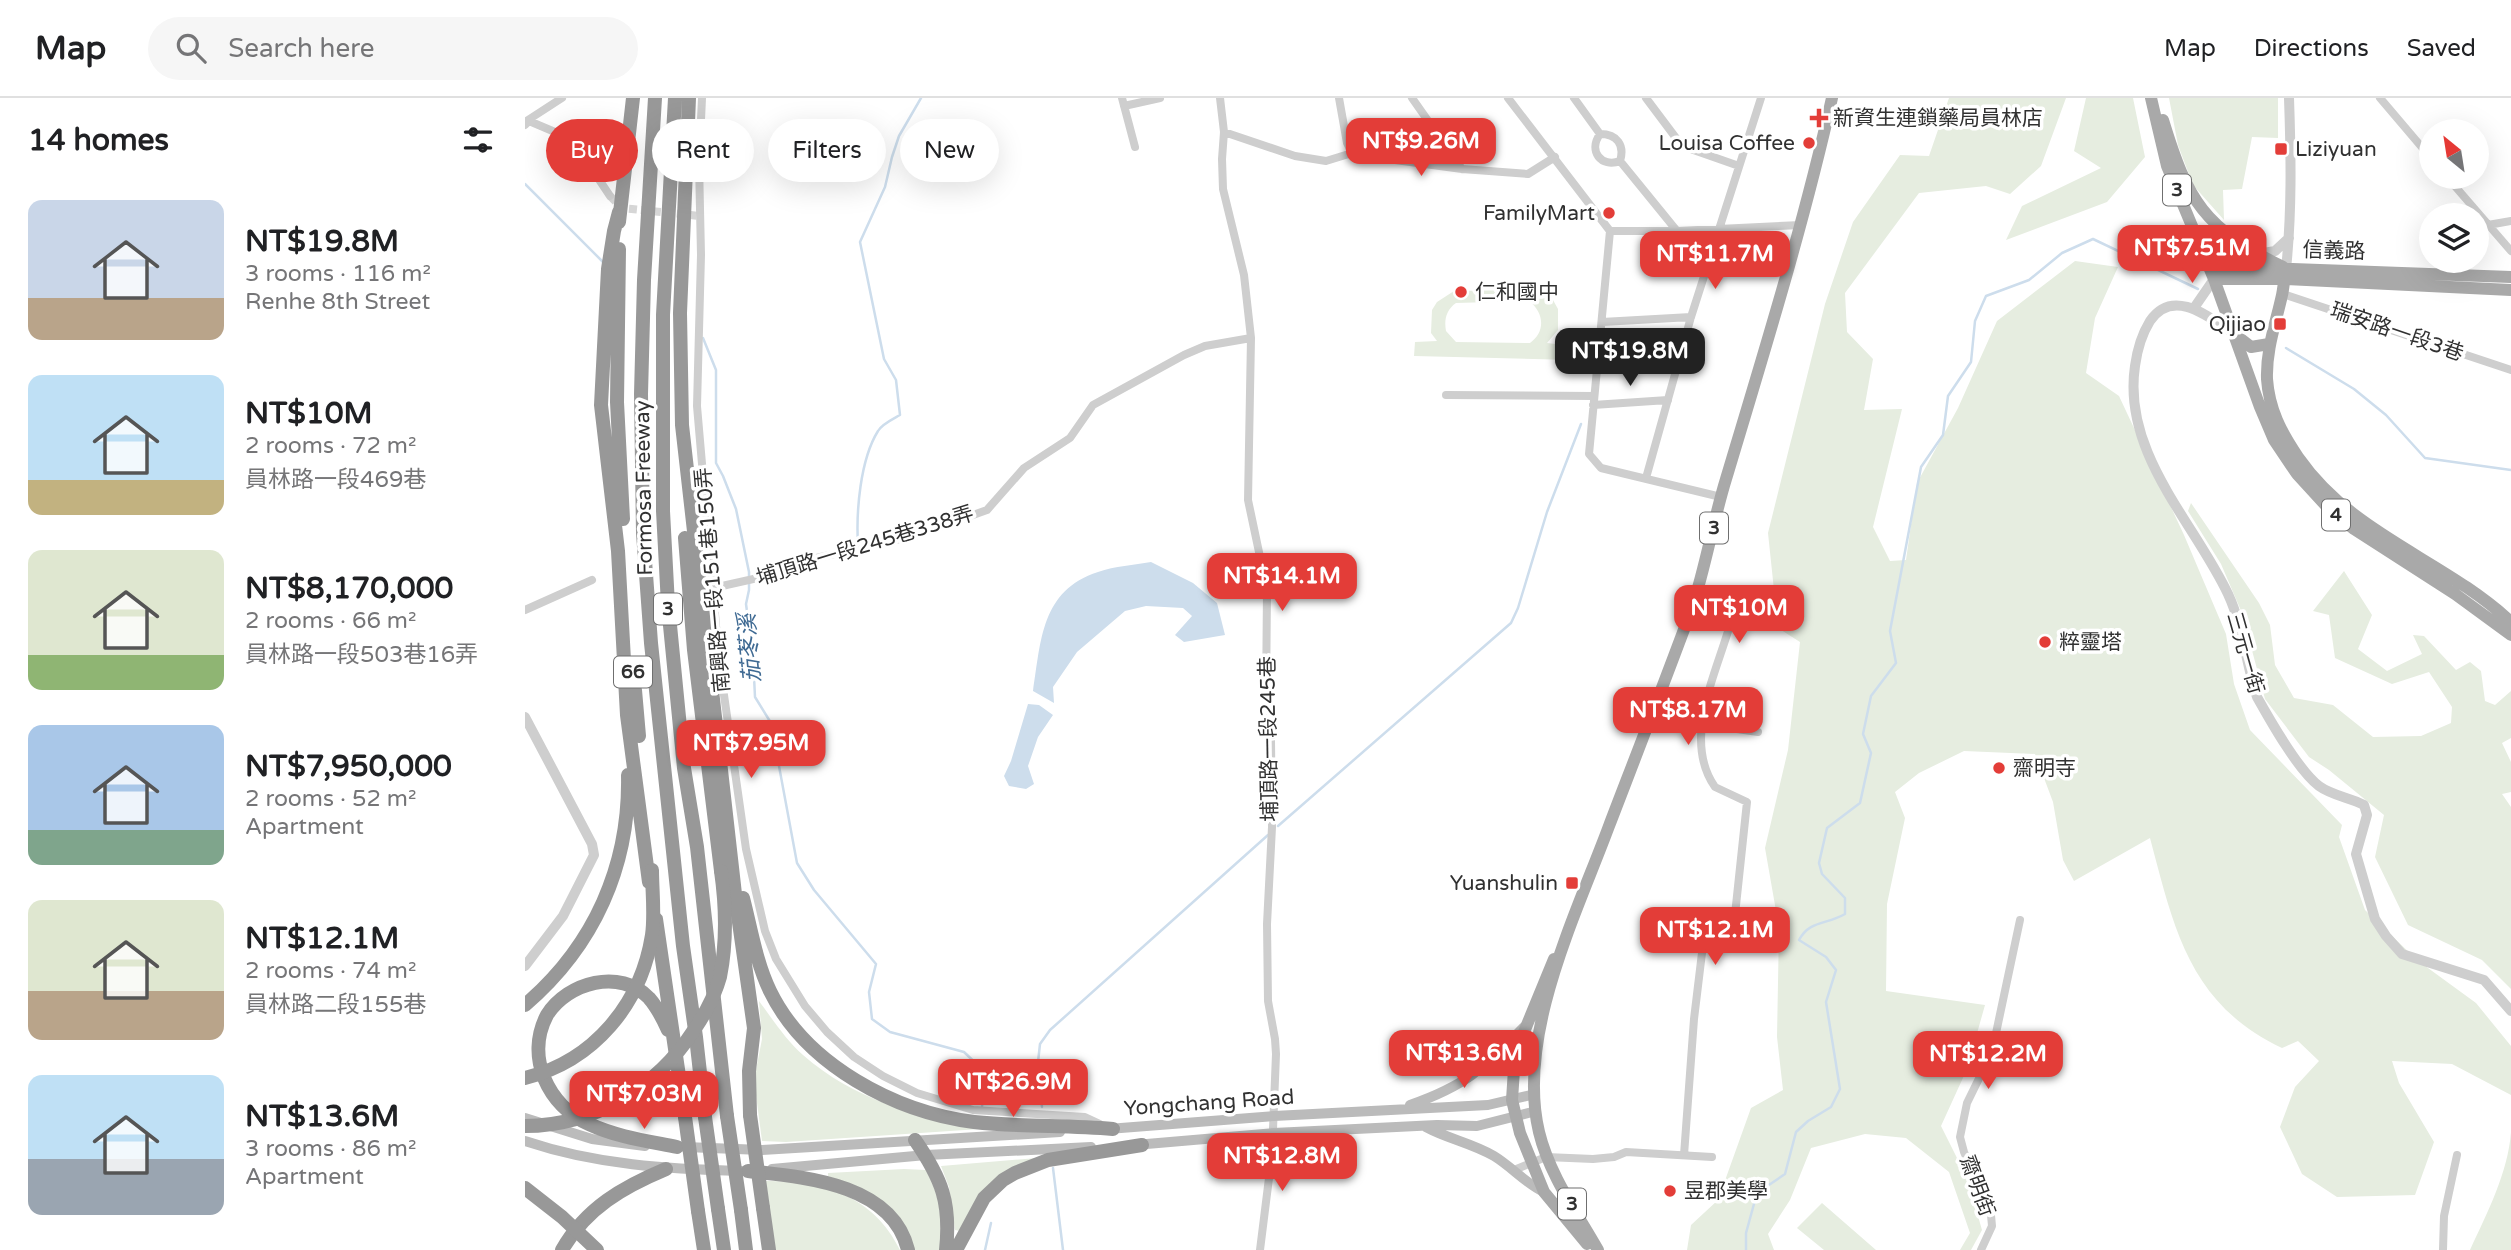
<!DOCTYPE html>
<meta charset="utf-8">
<style>
body{margin:0;font-family:"Varela Round","Noto Sans TC",sans-serif;background:#f6f6f6;color:#202124;height:100vh;display:flex;flex-direction:column;font-size:26px;white-space:nowrap}
*{box-sizing:border-box;margin:0}
p{font-size:23px;color:#757577}
.icon{flex:none;width:38px;height:38px;fill:none;stroke:currentColor;stroke-width:2;stroke-linecap:round;stroke-linejoin:round}
.map{position:relative;flex:1;overflow:hidden}
.details{display:flex;flex-direction:column;background:#fff;width:525px}
.details>*{flex:none}
.guide{position:absolute;left:21px;top:21px;width:665px;height:63px;display:flex;gap:14px}
.needle{width:46px;rotate:330deg}
.fabs{position:absolute;left:1894px;top:21px;display:grid;gap:14px}
.fabs a{display:grid;place-items:center;width:70px;height:70px;border-radius:50%;background:#fff;box-shadow:0 7px 28px #0002;font-size:35px}
.price{position:absolute;translate:-50% -60px;padding:0 16px;border-radius:14px;background:#e33d38;color:#fff;font-size:23px;line-height:46px;filter:drop-shadow(0 2px 4px #0008)}
.price::after{content:'';position:absolute;left:50%;top:42px;width:21px;height:16px;margin-left:-10px;background:inherit;clip-path:polygon(0 0,100% 0,50% 100%)}
.price.active{background:#222;color:#fff}
ul{padding:0;list-style:none}
li{display:flex;align-items:center;gap:21px;height:175px;padding:0 28px}
li span{display:grid;place-items:center;flex:none;width:196px;height:140px;border-radius:14px;color:#555}
li>.icon{margin-inline-start:auto}
span .icon{width:84px;height:84px;fill:#fffc;stroke-width:1}
li b{font-size:30px}
h2{display:flex;justify-content:space-between;align-items:center;height:84px;padding:0 28px;font-size:30px}
.tag{padding:0 24px;border-radius:32px;background:#fff;box-shadow:0 7px 28px #0002;font-size:24px;line-height:63px}
.tag.active{background:#e33d38;color:#fff}
header{display:flex;align-items:center;gap:42px;box-sizing:border-box;height:98px;padding:0 35px;background:#fff;border-bottom:2px solid #e0e0e0}
header strong{font-size:33px}
nav{display:flex;gap:38px;margin-inline-start:auto;font-size:24px}
.search{width:490px;height:63px;background:#f6f6f6;display:flex;align-items:center;gap:18px;box-sizing:border-box;padding:0 24px;border-radius:38px;color:#757577;font-size:26px}
main{display:flex;flex:1;min-height:0}
.map>svg:first-child{display:block}
.green{fill:#e6ede0;fill-rule:evenodd}
.water{fill:#cdddec}
.lines{fill:none;stroke-linecap:round;stroke-linejoin:round}
.stream{stroke:#cdddec;stroke-width:2.5}
.minor-tunnel{stroke:#d6d6d6;stroke-width:8;stroke-dasharray:8 4;stroke-linecap:butt}
.minor{stroke:#cecece;stroke-width:8}
.tertiary{stroke:#cecece;stroke-width:10}
.secondary{stroke:#bbb;stroke-width:10}
.primary{stroke:#a9a9a9;stroke-width:12}
.motorway{stroke:#989898;stroke-width:14}
.motorway-bridge{stroke:#989898;stroke-width:14}
.poi-dot{fill:#e33d38;stroke:#fff;stroke-width:2.5}
.labels{text-anchor:middle;dominant-baseline:central;stroke-width:7;stroke-linejoin:round;paint-order:stroke}
.shield{fill:#fff;stroke:#6f6f6f;stroke-width:2}
.shield-label{font-size:19px;font-weight:bold;fill:#313131}
.poi-label{font-size:21px;fill:#313131;stroke:#fff;text-anchor:start}
.street-label{font-size:21px;fill:#313131;stroke:#fff}
.water-label{font-size:23px;font-style:italic;fill:#3f6a93;stroke:#fff}
</style>
<header>
<strong>Map</strong>
<div class="search"><svg class="icon" aria-label="search" viewBox="0 0 24 24"><circle cx="10" cy="10" r="6"/><path d="M15 15l6 6"/></svg>Search here</div>
<nav><a>Map</a><a>Directions</a><a>Saved</a></nav>
</header>
<main>
<section class="details">
<h2>14 homes<svg class="icon" aria-label="filters" viewBox="0 0 24 24"><path d="M4 7h16M4 17h16"/><circle cx="9" cy="7" r="2"/><circle cx="15" cy="17" r="2"/></svg></h2>
<ul>
<li><span style="background:linear-gradient(#c9d6e8 70%,#b9a48a 0)"><svg class="icon" aria-label="home" viewBox="0 0 24 24"><path d="M3 11l9-7 9 7M6 9v11h12V9"/></svg></span><div><b>NT$19.8M</b><p>3 rooms · 116 m²</p><p>Renhe 8th Street</p></div></li>
<li><span style="background:linear-gradient(#bfe0f5 75%,#c2b280 0)"><svg class="icon" aria-label="home" viewBox="0 0 24 24"><path d="M3 11l9-7 9 7M6 9v11h12V9"/></svg></span><div><b>NT$10M</b><p>2 rooms · 72 m²</p><p>員林路一段469巷</p></div></li>
<li><span style="background:linear-gradient(#dfe7d0 75%,#8fb573 0)"><svg class="icon" aria-label="home" viewBox="0 0 24 24"><path d="M3 11l9-7 9 7M6 9v11h12V9"/></svg></span><div><b>NT$8,170,000</b><p>2 rooms · 66 m²</p><p>員林路一段503巷16弄</p></div></li>
<li><span style="background:linear-gradient(#a9c7e8 75%,#7fa58c 0)"><svg class="icon" aria-label="home" viewBox="0 0 24 24"><path d="M3 11l9-7 9 7M6 9v11h12V9"/></svg></span><div><b>NT$7,950,000</b><p>2 rooms · 52 m²</p><p>Apartment</p></div></li>
<li><span style="background:linear-gradient(#dfe7d0 65%,#b9a48a 0)"><svg class="icon" aria-label="home" viewBox="0 0 24 24"><path d="M3 11l9-7 9 7M6 9v11h12V9"/></svg></span><div><b>NT$12.1M</b><p>2 rooms · 74 m²</p><p>員林路二段155巷</p></div></li>
<li><span style="background:linear-gradient(#bfe0f5 60%,#9aa5b1 0)"><svg class="icon" aria-label="home" viewBox="0 0 24 24"><path d="M3 11l9-7 9 7M6 9v11h12V9"/></svg></span><div><b>NT$13.6M</b><p>3 rooms · 86 m²</p><p>Apartment</p></div></li>
</ul>
</section>
<div class="map">
<svg width="1986" height="1152" viewBox="0 0 1986 1152">
<rect width="100%" height="100%" fill="#fff"/>
<path class="green" d="M 1424,0 L 1541,0 L 1516,68 L 1485,96 L 1461,88 L 1394,95 L 1320,195 L 1322,234 L 1348,261 L 1339,312 L 1377,311 L 1348,429 L 1365,463 L 1381,462 L 1392,385 L 1433,310 L 1472,223 L 1550,163 L 1593,169 L 1570,220 L 1561,275 L 1594,298 L 1659,437 L 1701,536 L 1709,586 L 1725,632 L 1817,727 L 1814,739 L 1840,812 L 1892,862 L 1951,905 L 1986,948 L 1986,997 L 1927,966 L 1867,963 L 1874,985 L 1909,1044 L 1890,1097 L 1812,1099 L 1777,1076 L 1755,1029 L 1770,989 L 1794,963 L 1773,943 L 1757,950 C 1664,906 1649,830 1625,740 L 1549,783 L 1538,762 L 1528,704 L 1510,656 L 1439,653 L 1394,675 L 1370,694 L 1380,720 L 1362,806 L 1361,893 L 1460,907 L 1442,971 L 1416,1028 L 1442,1080 L 1457,1132 L 1446,1152 L 1435,1152 L 1445,1135 L 1424,1074 L 1381,1040 L 1340,1036 L 1286,1050 L 1265,1102 L 1243,1136 L 1249,1152 L 1162,1152 L 1166,1127 L 1193,1102 L 1226,1010 L 1258,992 L 1252,939 L 1254,830 L 1240,750 L 1263,652 L 1275,544 L 1253,530 L 1243,435 L 1300,206 L 1328,124 L 1375,57 L 1404,58 Z
M 1561,0 L 1608,0 L 1620,59 L 1582,104 L 1481,142 L 1497,108 L 1576,70 L 1549,53 Z
M 1644,0 L 1753,0 L 1753,40 L 1727,39 L 1717,91 L 1698,92 L 1699,122 L 1668,87 L 1653,47 Z
M 1009,192 L 1019,194 L 1028,202 L 1033,211 L 1033,232 L 1022,245 L 1047,248 L 1047,262 L 889,258 L 890,244 L 912,243 L 906,235 L 907,212 L 912,204 L 929,193 ZM 1004,203 C 1019,214 1021,234 1005,245 L 931,244 L 921,233 C 919,222 921,212 931,205 Z
M 1666,405 L 1734,505 L 1745,527 L 1750,567 L 1769,600 L 1808,607 L 1848,639 L 1896,638 L 1926,625 L 1927,609 L 1904,574 L 1867,586 L 1810,560 L 1804,517 L 1788,513 L 1819,473 L 1847,517 L 1833,551 L 1862,573 L 1897,556 L 1888,537 L 1899,538 L 1931,572 L 1945,564 L 1956,573 L 1960,603 L 1970,607 L 1986,593 L 1986,640 L 1977,645 L 1986,664 L 1986,694 L 1977,696 L 1986,709 L 1986,891 L 1957,862 L 1883,827 L 1850,759 L 1859,717 L 1804,672 L 1784,659 L 1740,601 L 1717,515 L 1696,466 L 1663,413 Z
M 234,903 C 248,922 261,942 278,957 C 328,1001 392,1019 455,1031 L 261,1044 L 237,1043 L 229,982 L 237,941 Z
M 1986,1034 L 1986,1152 L 1945,1152 C 1962,1115 1983,1075 1986,1034 Z
M 512,1060 L 497,1066 L 435,1133 L 430,1132 L 424,1089 L 416,1068 Z
M 379,1071 L 401,1072 C 417,1103 416,1118 415,1152 L 389,1152 L 337,1091 L 303,1078 L 303,1075 Z
M 241,1083 C 298,1083 348,1097 375,1152 L 250,1152 Z
M 1297,1105 L 1351,1152 L 1299,1152 L 1272,1130 Z"/>
<path class="water" d="M 626,464 L 668,485 L 692,505 L 700,537 L 659,544 L 650,537 L 667,518 L 658,510 L 621,508 L 600,513 L 552,554 L 528,589 L 529,605 L 508,593 C 516,543 516,492 573,474 C 590,468 609,467 626,464 Z
M 503,606 L 514,607 L 528,617 L 513,639 L 503,668 L 509,686 L 501,691 L 484,688 L 479,678 L 486,663 Z"/>
<g class="lines">
<path class="stream" d="M 0,86 L 79,165
M 178,240 L 191,272 L 191,365 L 198,378 L 211,411 L 224,474 L 224,492 L 221,506 L 228,558 L 230,599 L 246,625 L 272,765 L 289,792 L 351,866 L 344,894 L 347,921 L 365,934 L 439,954 L 460,974 L 457,1009
M 1761,250 L 1829,291 L 1861,317 L 1900,360 L 1986,372
M 333,447 C 331,414 335,362 353,333 C 357,326 368,321 375,317 L 371,282 L 359,261 L 335,144 L 360,89 L 367,59 L 374,38 L 396,0
M 753,728 L 986,525 L 993,510 L 1022,414 L 1056,326
M 517,1009 L 513,964 L 515,946 L 525,932 L 743,737
M 528,1070 L 538,1152
M 460,1152 L 466,1125
M 1221,1152 L 1221,1135 L 1232,1095 L 1260,1076 L 1271,1034 L 1283,1023 L 1306,1009 L 1315,991 L 1301,904 L 1311,872 L 1301,859 L 1274,842 C 1285,822 1301,827 1320,816 L 1320,800 L 1297,776 L 1294,765 L 1302,730 L 1335,705 L 1346,655 L 1338,636 L 1346,598 L 1371,565 L 1365,533 L 1396,369 L 1418,337 L 1423,298 L 1446,264 L 1450,223 L 1461,198 L 1504,182 L 1537,155 L 1568,141 L 1673,191"/>
<path class="minor-tunnel" d="M 85,98 L 97,110 L 175,118"/>
<path class="minor" d="M 177,0 L 174,65 L 176,157 L 172,308 L 194,562 L 221,751 L 240,833 L 251,861 L 280,908 L 302,934 L 329,959 L 358,978 L 392,995 L 448,1012 L 560,1019 L 575,1026
M 597,0 L 610,49
M 695,0 L 699,34 L 697,61 L 698,91 L 719,177 L 726,240 L 723,402 L 742,492 L 741,601 L 746,643 L 747,729 L 742,826 L 743,903 L 750,941 L 751,956 L 747,1056 L 735,1152
M 814,0 L 822,45 L 827,55 L 833,57 L 937,71 L 1003,76 L 1030,59
M 887,0 L 937,71
M 983,0 L 1085,133 L 1152,133 L 1276,127
M 1049,0 L 1075,36 C 1092,36 1100,47 1095,63
M 1121,0 L 1157,48 L 1214,68
M 1855,0 L 1906,60
M 599,8 L 635,0
M 3,22 L 37,0
M 0,27 L 4,23 L 37,37 L 65,68 L 85,98
M 699,34 L 770,58 L 801,63 L 827,55
M 1075,36 C 1063,53 1076,70 1095,63
M 1095,63 L 1152,133
M 1922,79 L 1986,153
M 1963,127 L 1986,123
M 1085,133 L 1064,356 L 1076,370 L 1196,399
M 1758,196 L 1986,272
M 1077,224 L 1166,219
M 921,297 L 1069,298
M 1068,307 L 1143,302
M 1121,380 L 1166,219 L 1236,0
M 188,490 L 246,477 L 274,464 L 392,437 L 462,412 L 499,370 L 545,340 L 568,307 L 659,257 L 680,248 L 726,240
M 0,512 L 67,482
M 1130,607 L 1177,626 L 1233,634
M 1159,1057 L 1169,921 L 1180,830 L 1190,823 L 1209,826 L 1222,704 L 1190,689 C 1156,641 1193,572 1206,523 L 1167,510
M 989,1072 L 1021,1059 L 1068,1061 L 1089,1059 L 1101,1054 L 1187,1059
M 1456,1152 L 1467,1128 L 1466,1117 L 1439,1054 L 1435,1039 L 1442,1005 L 1467,954 L 1495,822
M 1918,1152 L 1919,1118 L 1932,1057"/>
<path class="tertiary" d="M 1733,156 L 1750,153 L 1764,140
M 1761,171 C 1767,114 1766,57 1764,0
M 1669,210 L 1689,181
M 1708,235 C 1684,219 1648,189 1625,223 C 1617,236 1612,253 1610,268 C 1597,355 1669,424 1703,496 C 1718,528 1721,566 1732,599 C 1746,624 1773,672 1794,688 C 1806,697 1825,700 1839,707 L 1842,717 L 1831,756 L 1850,821 L 1861,838 L 1877,856 L 1959,882 L 1986,913
M 0,619 L 67,746 L 69,757 L 38,818 L 0,868"/>
<path class="secondary" d="M 885,1007 C 940,988 958,971 999,929
M 0,1020 L 67,1041 L 120,1048
M 901,1029 C 923,1041 947,1045 969,1058 C 987,1069 1000,1085 1019,1094
M 583,1031 L 749,1018 L 963,1007 L 1010,996
M 0,1043 C 71,1067 143,1071 217,1073
M 610,1047 L 749,1035 L 912,1027 L 952,1028 L 1011,1013
M 160,1049 L 237,1052 L 535,1034
M 247,1071 L 401,1057 L 566,1049"/>
<path class="primary" d="M 1626,0 L 1642,68 L 1689,181 L 1735,309 L 1749,342 L 1772,376 L 1805,412 L 1829,431 L 1930,496 L 1986,537
M 1638,22 C 1663,104 1679,130 1758,169
M 1761,171 C 1759,179 1759,188 1757,197 C 1751,225 1741,251 1742,281 C 1744,311 1756,334 1773,359 C 1828,438 1918,461 1986,524
M 1689,181 L 1693,175 L 1702,171 L 1744,170 L 1986,179
M 1689,181 L 1759,181 L 1986,192
M 1708,235 L 1726,249 L 1744,246
M 1029,861 L 990,956 L 987,1002 L 995,1035 L 1019,1094 L 1062,1146
M 1073,1152 C 1052,1115 1024,1076 1014,1034 C 991,937 1051,817 1084,728 C 1112,655 1140,583 1167,510 C 1181,467 1188,423 1201,381 C 1239,254 1278,129 1307,0"/>
<path class="motorway" d="M 130,0 L 119,182 L 116,296 L 118,435 L 126,545 L 158,848 L 171,939 L 180,1019
M 150,0 L 138,217 L 138,413 L 143,507 L 159,670 L 172,749 L 202,1018
M 164,0 L 155,215 L 157,327 L 210,796 L 229,930 L 224,973 L 225,1017
M 94,114 L 89,133 L 83,171 L 76,307 L 93,453 L 102,617 L 124,784
M 94,124 L 108,0
M 94,151 L 92,304 L 98,421
M 160,440 L 169,552 L 196,773
M 110,592 L 114,638
M 218,800 C 226,831 231,864 245,893 C 281,967 370,1014 449,1024 C 495,1029 541,1027 588,1031
M 131,821 L 160,1019
M 0,907 C 69,848 105,768 103,677
M 143,932 C 138,921 132,909 124,900 C 95,870 43,884 22,917 C 0,959 23,1008 64,1026 C 92,1039 122,1043 152,1049
M 390,1042 C 417,1081 426,1105 421,1152
M 223,1073 C 278,1079 367,1085 383,1152
M 238,1110 L 244,1152
M 193,1111 L 199,1152
M 216,1112 L 221,1152
M 173,1113 L 179,1152
M 37,1152 C 61,1110 98,1089 141,1071
M 431,1152 L 459,1100 L 478,1082 L 490,1075 L 523,1062 L 617,1047"/>
<path class="motorway-bridge" d="M 0,980 C 69,963 116,906 127,837 C 130,816 127,793 127,772
M 225,1017 L 238,1110
M 202,1018 L 216,1112
M 160,1019 L 173,1113
M 180,1019 L 193,1111
M 0,1028 C 69,1028 132,989 169,932 C 180,916 190,897 195,879 C 202,844 201,808 196,773
M 0,1090 L 37,1119 L 72,1152"/>
</g>
<g class="poi-dot">
<path d="M1290.5 9.5h7v7h7v7h-7v7h-7v-7h-7v-7h7z"/>
<circle cx="1284" cy="45" r="7"/>
<rect x="1749" y="44" width="14" height="14" rx="3.5"/>
<circle cx="1084" cy="115" r="7"/>
<circle cx="936" cy="194" r="7"/>
<rect x="1748" y="219" width="14" height="14" rx="3.5"/>
<circle cx="1520" cy="544" r="7"/>
<circle cx="1474" cy="670" r="7"/>
<rect x="1040" y="778" width="14" height="14" rx="3.5"/>
<circle cx="1145" cy="1093" r="7"/>
</g>
<g class="labels">
<g class="shield">
<rect x="1638" y="76.5" width="28" height="31" rx="5"/>
<rect x="1797" y="401.5" width="28" height="31" rx="5"/>
<rect x="1175" y="414.5" width="28" height="31" rx="5"/>
<rect x="129" y="495.5" width="28" height="31" rx="5"/>
<rect x="89" y="558.5" width="38" height="31" rx="5"/>
<rect x="1033" y="1090.5" width="28" height="31" rx="5"/>
</g>
<g class="shield-label">
<text x="1652" y="92">3</text>
<text x="1811" y="417">4</text>
<text x="1189" y="430">3</text>
<text x="143" y="511">3</text>
<text x="108" y="574">66</text>
<text x="1047" y="1106">3</text>
</g>
<g class="poi-label">
<text x="1308" y="20">新資生連鎖藥局員林店</text>
<text x="1270" y="45" text-anchor="end">Louisa Coffee</text>
<text x="1770" y="51">Liziyuan</text>
<text x="1070" y="115" text-anchor="end">FamilyMart</text>
<text x="950" y="194">仁和國中</text>
<text x="1741" y="226" text-anchor="end">Qijiao</text>
<text x="1534" y="544">粹靈塔</text>
<text x="1488" y="670">齋明寺</text>
<text x="1033" y="785" text-anchor="end">Yuanshulin</text>
<text x="1159" y="1093">昱郡美學</text>
</g>
<g class="street-label">
<text transform="translate(1809 153) rotate(2)">信義路</text>
<text transform="translate(1872 234) rotate(19)">瑞安路一段3巷</text>
<text transform="translate(119 390) rotate(-91)">Formosa Freeway</text>
<text transform="translate(340 448) rotate(-17)">埔頂路一段245巷338弄</text>
<text transform="translate(188 482) rotate(-95)">南興路一段151巷150弄</text>
<text transform="translate(1720 555) rotate(74)">三元一街</text>
<text transform="translate(744 641) rotate(-91)">埔頂路一段245巷</text>
<text transform="translate(684 1005) rotate(-4)">Yongchang Road</text>
<text transform="translate(1452 1088) rotate(70)">齋明街</text>
</g>
<g class="water-label">
<text transform="translate(225 550) rotate(-95)">茄苳溪</text>
</g>
</g>
</svg>
<div class="fabs">
<a><svg class="needle" viewBox="-14 -14 28 28"><path d="M0-13l5 13h-10z" fill="#e53935"/><path d="M0 13l5-13h-10z" fill="#757577"/></svg></a>
<a><svg class="icon" aria-label="layers" viewBox="0 0 24 24"><path d="M12 4l9 5-9 5-9-5zM3 14l9 5 9-5"/></svg></a>
</div>
<b class="price" style="left:896px;top:80px">NT$9.26M</b>
<b class="price" style="left:1667px;top:187px">NT$7.51M</b>
<b class="price" style="left:1190px;top:193px">NT$11.7M</b>
<b class="price active" style="left:1105px;top:290px">NT$19.8M</b>
<b class="price" style="left:757px;top:515px">NT$14.1M</b>
<b class="price" style="left:1214px;top:547px">NT$10M</b>
<b class="price" style="left:1163px;top:649px">NT$8.17M</b>
<b class="price" style="left:226px;top:682px">NT$7.95M</b>
<b class="price" style="left:1190px;top:869px">NT$12.1M</b>
<b class="price" style="left:939px;top:992px">NT$13.6M</b>
<b class="price" style="left:1463px;top:993px">NT$12.2M</b>
<b class="price" style="left:488px;top:1021px">NT$26.9M</b>
<b class="price" style="left:119px;top:1033px">NT$7.03M</b>
<b class="price" style="left:757px;top:1095px">NT$12.8M</b>
<div class="guide">
<a class="tag active">Buy</a>
<a class="tag">Rent</a>
<a class="tag">Filters</a>
<a class="tag">New</a>
</div>
</div>
</main>
